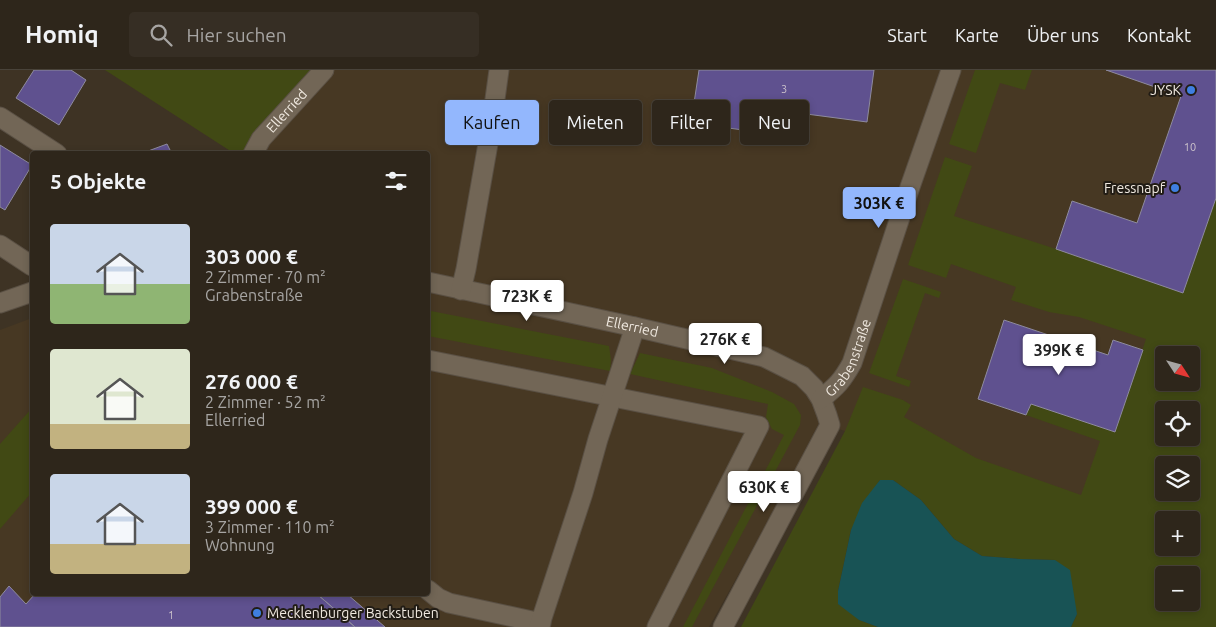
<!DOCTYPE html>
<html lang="de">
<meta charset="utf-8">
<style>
body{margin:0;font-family:Ubuntu,sans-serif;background:#362e24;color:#f1f3f6;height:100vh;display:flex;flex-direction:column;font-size:19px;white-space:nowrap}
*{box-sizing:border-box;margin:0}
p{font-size:16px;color:#a7a5a3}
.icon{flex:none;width:28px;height:28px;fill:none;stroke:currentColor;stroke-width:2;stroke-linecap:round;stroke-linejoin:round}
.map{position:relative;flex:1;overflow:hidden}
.side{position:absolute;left:30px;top:81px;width:400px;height:445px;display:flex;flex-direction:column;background:#2e261b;border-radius:5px;box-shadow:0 2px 8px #0003,0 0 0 1px #49433a}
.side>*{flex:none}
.hud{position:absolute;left:445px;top:30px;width:475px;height:45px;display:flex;gap:10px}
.needle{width:32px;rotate:126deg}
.controls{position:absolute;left:1155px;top:276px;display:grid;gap:10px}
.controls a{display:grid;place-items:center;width:45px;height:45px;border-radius:5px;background:#2e261b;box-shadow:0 2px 8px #0003,0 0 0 1px #49433a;font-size:25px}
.price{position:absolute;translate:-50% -42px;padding:0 11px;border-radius:5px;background:#fff;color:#222;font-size:16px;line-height:32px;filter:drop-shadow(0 1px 2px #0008)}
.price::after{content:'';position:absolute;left:50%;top:30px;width:15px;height:11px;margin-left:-8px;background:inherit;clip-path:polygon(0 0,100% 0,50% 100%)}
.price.on{background:#93b7fd;color:#111}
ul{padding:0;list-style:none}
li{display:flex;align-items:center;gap:15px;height:125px;padding:0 20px}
li span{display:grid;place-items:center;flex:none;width:140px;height:100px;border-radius:5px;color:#555}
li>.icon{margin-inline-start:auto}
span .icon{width:60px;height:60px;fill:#fffc;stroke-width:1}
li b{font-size:21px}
h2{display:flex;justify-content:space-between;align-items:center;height:60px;padding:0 20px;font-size:21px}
.chip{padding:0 18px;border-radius:5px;background:#2e261b;box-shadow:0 2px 8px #0003,0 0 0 1px #49433a;font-size:18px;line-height:45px}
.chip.on{background:#93b7fd;color:#111}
header{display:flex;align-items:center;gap:30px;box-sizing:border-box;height:70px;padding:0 25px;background:#2e261b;border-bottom:1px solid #49433a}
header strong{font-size:24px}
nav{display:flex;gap:28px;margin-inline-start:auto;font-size:18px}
.search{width:350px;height:45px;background:#362e24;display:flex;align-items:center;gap:12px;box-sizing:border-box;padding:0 18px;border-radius:5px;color:#a7a5a3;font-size:19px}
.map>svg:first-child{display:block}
.built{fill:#473823;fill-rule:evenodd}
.green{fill:#414914;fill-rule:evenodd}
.water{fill:#185355}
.building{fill:#5f518f;stroke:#8e8b9e}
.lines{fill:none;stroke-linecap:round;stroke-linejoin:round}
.minor-casing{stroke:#5a5044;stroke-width:21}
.minor{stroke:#726656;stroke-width:19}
.shop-dot{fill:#3f7fe0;stroke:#211c15;stroke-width:2}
.labels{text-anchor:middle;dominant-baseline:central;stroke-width:4;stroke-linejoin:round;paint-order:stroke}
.number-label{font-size:11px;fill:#cbc2cb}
.poi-label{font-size:14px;fill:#efe8df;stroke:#211c15;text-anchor:end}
.street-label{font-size:14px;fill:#efe8df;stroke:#211c15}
</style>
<header>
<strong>Homiq</strong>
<div class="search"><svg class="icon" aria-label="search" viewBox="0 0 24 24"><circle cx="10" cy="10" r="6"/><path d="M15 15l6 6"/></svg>Hier suchen</div>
<nav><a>Start</a><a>Karte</a><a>Über uns</a><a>Kontakt</a></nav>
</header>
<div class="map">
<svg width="1216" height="557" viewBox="0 0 1216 557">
<rect width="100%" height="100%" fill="#3e3324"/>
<path class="built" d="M 324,0 L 1216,0 L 1216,232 L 1187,340 L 1164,340 L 1164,395 L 1142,481 L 845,361 L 819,353 L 774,441 L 709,557 L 0,557 L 0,260 L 32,248 L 32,524 L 428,524 L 428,84 L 253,84 ZM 1164,285 L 1191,285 L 1191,312 L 1164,312 Z"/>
<path class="green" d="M 105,0 L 324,0 L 253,84 L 235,84 Z
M 975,0 L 1032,0 L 1025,20 L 1000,13 L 976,83 L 949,74 Z
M 945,87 L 972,96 L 954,146 L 1056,179 L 1183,223 L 1216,128 L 1216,557 L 1071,557 L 1077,544 L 1055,490 L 1020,489 L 982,486 L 954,469 L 921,430 L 893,410 L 880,410 L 851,460 L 838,521 L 859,550 L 878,557 L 741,557 L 845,361 L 863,317 L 903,330 L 911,335 L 904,347 L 976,388 L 1081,425 L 1100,371 L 1026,345 L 1031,334 L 1115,362 L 1146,269 L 1079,247 L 1049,242 L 1011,230 L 1016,217 L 951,194 L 946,208 L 908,195 ZM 1164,285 L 1191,285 L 1191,312 L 1164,312 ZM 1164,340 L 1191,340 L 1191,368 L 1164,368 ZM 1164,395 L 1191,395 L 1191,422 L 1164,422 ZM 1164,450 L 1191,450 L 1191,478 L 1164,478 ZM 1164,505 L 1191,505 L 1191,532 L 1164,532 Z
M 903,209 L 941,222 L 939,228 L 925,223 L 896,306 L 911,311 L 909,317 L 869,303 Z
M 431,241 L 609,276 L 611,290 L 610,301 L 428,266 L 428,255 Z
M 640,283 L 712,298 L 772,322 L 794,334 L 801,345 L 800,355 L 692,557 L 683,557 L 784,365 L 772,359 L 766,347 L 768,334 L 630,304 Z
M 32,338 L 32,422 L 0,459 L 0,374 Z"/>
<path class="water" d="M 880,410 L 893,410 L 921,430 L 954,469 L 982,486 L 1020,489 L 1055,490 L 1070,500 L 1077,544 L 1071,557 L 878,557 L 859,550 L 838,534 L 838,521 L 851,460 L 862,433 Z"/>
<path class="building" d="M 34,0 L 71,0 L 86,10 L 59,55 L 16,28 Z
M 699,0 L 874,0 L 867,52 L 761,38 L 758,62 L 691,53 Z
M 1106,0 L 1216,0 L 1216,128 L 1183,223 L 1056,179 L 1072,131 L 1137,153 L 1181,26 Z
M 167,74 L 172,84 L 140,84 Z
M 0,75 L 32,95 L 5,140 L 0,137 Z
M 1004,250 L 1108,285 L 1113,270 L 1143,280 L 1115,362 L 1031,334 L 1026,345 L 978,329 Z
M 9,516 L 26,534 L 35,524 L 317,524 L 355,557 L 0,557 L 0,527 Z
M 317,524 L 347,524 L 385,557 L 355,557 Z"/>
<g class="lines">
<g class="minor-casing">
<g id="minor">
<path d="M 0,47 L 57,84"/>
<path id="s1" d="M 253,84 L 261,69 L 324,0"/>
<path d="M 0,175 L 32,196"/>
<path id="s2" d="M 428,212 L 635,257 L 764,287 L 802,306 L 814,318 L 821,329 L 827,345 L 830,355 L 723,557"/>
<path d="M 461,220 L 466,199 L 492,51 L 499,0"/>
<path d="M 0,233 L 32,222"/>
<path d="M 428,290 L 759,356 L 657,557"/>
<path id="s3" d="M 821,329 C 837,316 842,311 852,293 L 910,117 L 951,0"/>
<path d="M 428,520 L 438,528 L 449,533 L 541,553"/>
<path d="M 539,557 L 583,423 L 598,369 L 635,257"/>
</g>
</g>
<use href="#minor" class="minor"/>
</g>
<g class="shop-dot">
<circle cx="1191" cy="20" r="5"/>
<circle cx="1175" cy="118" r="5"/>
<circle cx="257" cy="543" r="5"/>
</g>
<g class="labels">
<g class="number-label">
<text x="784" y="19">3</text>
<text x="1190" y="77">10</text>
<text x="171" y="545">1</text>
</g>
<g class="poi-label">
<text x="1181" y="20">JYSK</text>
<text x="1165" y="118">Fressnapf</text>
<text x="267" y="543" text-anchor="start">Mecklenburger Backstuben</text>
</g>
<g class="street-label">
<text stroke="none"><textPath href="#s1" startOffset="55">Ellerried</textPath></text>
<text stroke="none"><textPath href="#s2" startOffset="209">Ellerried</textPath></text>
<text stroke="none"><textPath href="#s3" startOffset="51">Grabenstraße</textPath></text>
</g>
</g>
</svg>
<div class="controls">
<a><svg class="needle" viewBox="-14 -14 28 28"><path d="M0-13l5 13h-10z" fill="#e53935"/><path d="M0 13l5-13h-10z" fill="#a7a5a3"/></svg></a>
<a><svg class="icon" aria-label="locate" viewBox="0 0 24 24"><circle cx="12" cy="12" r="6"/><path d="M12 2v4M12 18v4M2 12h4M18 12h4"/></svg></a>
<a><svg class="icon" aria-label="layers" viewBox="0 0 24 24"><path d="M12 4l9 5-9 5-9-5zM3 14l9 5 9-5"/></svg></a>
<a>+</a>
<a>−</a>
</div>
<b class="price on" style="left:879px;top:159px">303K €</b>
<b class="price" style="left:527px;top:252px">723K €</b>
<b class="price" style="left:725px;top:295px">276K €</b>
<b class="price" style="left:1059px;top:306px">399K €</b>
<b class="price" style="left:764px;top:443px">630K €</b>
<div class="hud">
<a class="chip on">Kaufen</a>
<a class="chip">Mieten</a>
<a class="chip">Filter</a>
<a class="chip">Neu</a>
</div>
<section class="side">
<h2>5 Objekte<svg class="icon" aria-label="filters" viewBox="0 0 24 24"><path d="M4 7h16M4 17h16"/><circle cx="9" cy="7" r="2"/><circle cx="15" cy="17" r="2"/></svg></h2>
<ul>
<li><span style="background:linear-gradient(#c9d6e8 60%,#8fb573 0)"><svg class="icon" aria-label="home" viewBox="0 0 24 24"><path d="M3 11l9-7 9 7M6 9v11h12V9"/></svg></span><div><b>303 000 €</b><p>2 Zimmer · 70 m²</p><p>Grabenstraße</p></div></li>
<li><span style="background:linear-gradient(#dfe7d0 75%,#c2b280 0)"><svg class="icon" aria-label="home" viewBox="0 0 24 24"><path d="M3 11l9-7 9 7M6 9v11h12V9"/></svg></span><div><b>276 000 €</b><p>2 Zimmer · 52 m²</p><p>Ellerried</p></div></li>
<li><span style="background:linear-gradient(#c9d6e8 70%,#c2b280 0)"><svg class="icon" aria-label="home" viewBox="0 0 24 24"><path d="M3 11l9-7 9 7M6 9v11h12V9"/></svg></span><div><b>399 000 €</b><p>3 Zimmer · 110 m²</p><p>Wohnung</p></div></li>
</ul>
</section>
</div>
